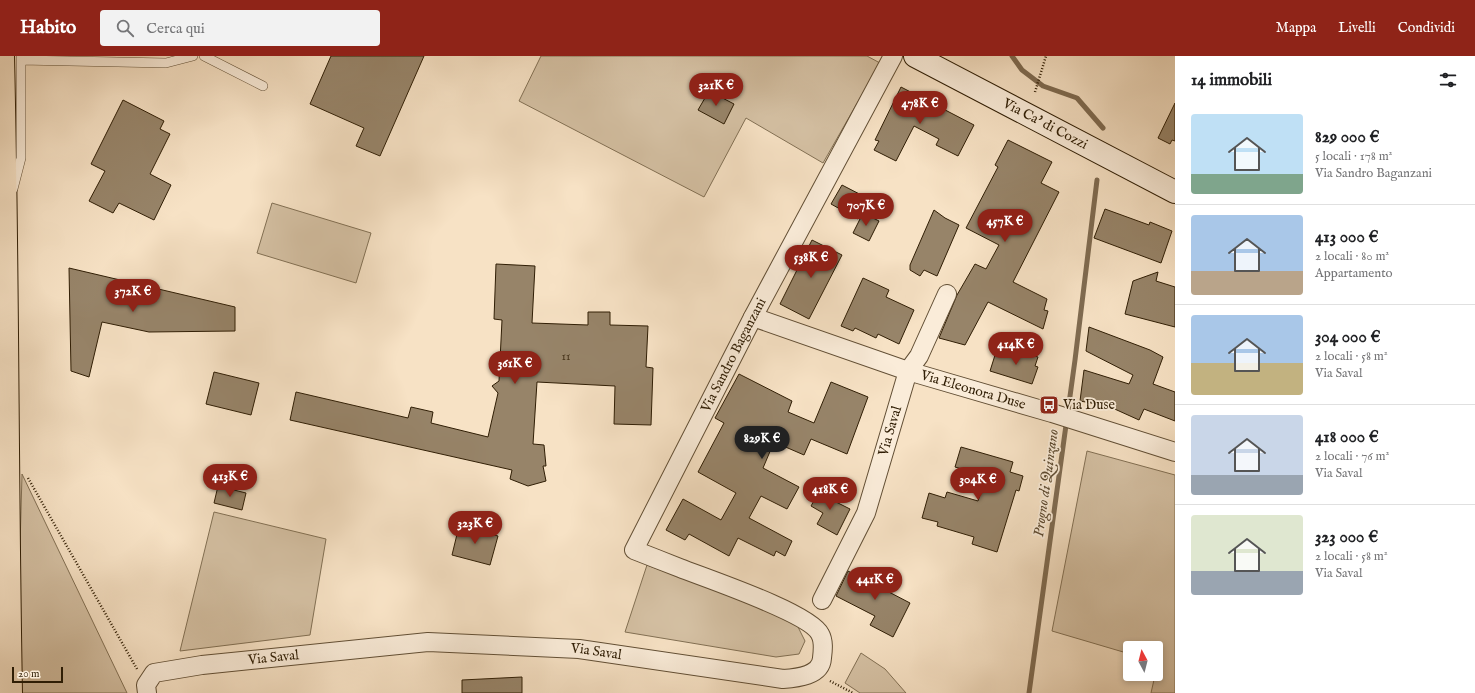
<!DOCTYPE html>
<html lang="it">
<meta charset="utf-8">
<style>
body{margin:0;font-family:"IM FELL English",serif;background:#f2f2f2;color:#202124;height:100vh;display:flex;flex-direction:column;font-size:15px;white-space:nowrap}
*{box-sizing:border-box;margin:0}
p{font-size:13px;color:#757577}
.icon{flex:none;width:22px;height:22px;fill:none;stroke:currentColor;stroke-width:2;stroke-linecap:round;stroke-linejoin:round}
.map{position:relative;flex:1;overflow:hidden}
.sheet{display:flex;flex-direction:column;background:#fff;width:300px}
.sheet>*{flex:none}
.needle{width:26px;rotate:353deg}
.fabs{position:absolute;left:1123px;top:585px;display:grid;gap:8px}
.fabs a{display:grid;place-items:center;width:40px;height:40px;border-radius:4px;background:#fff;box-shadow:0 2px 6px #0003;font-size:20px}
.scale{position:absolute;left:12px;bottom:10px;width:51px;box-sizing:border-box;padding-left:4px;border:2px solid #301e05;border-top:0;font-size:11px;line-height:14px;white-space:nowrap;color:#301e05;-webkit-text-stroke:3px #faecd9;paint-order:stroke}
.price{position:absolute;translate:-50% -34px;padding:0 9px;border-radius:14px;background:#8f2418;color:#fff;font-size:13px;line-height:26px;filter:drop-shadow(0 1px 2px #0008)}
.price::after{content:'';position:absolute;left:50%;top:24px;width:12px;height:9px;margin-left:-6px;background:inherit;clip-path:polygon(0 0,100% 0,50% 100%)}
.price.active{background:#222;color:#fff}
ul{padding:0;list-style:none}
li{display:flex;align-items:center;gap:12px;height:100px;padding:0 16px}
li+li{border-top:1px solid #e0e0e0}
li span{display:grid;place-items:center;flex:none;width:112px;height:80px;border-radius:4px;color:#555}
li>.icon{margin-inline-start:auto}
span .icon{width:48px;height:48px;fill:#fffc;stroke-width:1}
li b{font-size:17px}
h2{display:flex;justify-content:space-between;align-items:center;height:48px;padding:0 16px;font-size:17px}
header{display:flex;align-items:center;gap:24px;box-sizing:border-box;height:56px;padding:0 20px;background:#8f2418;color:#fff}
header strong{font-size:19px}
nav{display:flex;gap:22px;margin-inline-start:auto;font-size:14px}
.search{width:280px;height:36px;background:#f2f2f2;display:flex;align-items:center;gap:10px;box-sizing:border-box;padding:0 14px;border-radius:4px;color:#757577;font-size:15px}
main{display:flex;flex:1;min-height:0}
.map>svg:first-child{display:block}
.green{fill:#d5c1a4;stroke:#827054}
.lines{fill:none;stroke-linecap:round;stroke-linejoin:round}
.stream{stroke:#7f6b51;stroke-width:5}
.building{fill:#978469;stroke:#301e05}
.service-casing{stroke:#624f35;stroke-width:10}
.minor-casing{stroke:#624f35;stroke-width:20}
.secondary-casing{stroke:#301e05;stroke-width:24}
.primary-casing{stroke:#301e05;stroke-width:24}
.path{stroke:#301e05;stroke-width:2.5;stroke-dasharray:1 2;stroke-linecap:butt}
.service{stroke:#faecd9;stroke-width:9}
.minor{stroke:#faecd9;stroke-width:18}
.secondary{stroke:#faecd9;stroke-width:22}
.primary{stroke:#f7e2c5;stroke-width:22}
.labels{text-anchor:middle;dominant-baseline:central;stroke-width:3.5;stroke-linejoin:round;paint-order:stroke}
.number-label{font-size:12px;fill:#4a381e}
.street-label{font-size:14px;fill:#301e05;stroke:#faecd9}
.poi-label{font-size:14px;fill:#301e05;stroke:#faecd9;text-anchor:start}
.water-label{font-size:15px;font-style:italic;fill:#5e4b31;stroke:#faecd9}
</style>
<header>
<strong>Habito</strong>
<div class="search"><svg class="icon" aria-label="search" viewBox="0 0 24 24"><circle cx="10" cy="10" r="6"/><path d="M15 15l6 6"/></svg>Cerca qui</div>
<nav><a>Mappa</a><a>Livelli</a><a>Condividi</a></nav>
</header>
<main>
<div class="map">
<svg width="1175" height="637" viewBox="0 0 1175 637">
<rect width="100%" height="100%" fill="#f7e2c5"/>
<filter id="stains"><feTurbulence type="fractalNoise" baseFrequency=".005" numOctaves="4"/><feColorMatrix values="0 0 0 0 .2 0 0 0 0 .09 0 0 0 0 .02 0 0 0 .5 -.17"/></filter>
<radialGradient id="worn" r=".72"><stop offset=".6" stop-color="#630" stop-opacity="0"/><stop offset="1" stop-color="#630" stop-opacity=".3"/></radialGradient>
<path class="green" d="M 541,0 L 867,0 L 880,7 L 823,107 L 746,62 L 704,141 L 519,45 Z
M 272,147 L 371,177 L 356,227 L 257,197 Z
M 1087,395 L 1175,419 L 1175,637 L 1151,637 L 1158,606 L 1156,605 L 1156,592 L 1130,592 L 1130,598 L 1052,575 Z
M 22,418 L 127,637 L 16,637 Z
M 214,456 L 326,483 L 310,579 L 180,595 Z
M 647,509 L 764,552 L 797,569 L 805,585 L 799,598 L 776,601 L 625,576 Z
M 861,597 L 885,613 L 906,637 L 860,637 L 845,627 Z"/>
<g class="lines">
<path class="stream" d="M 1012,0 L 1022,14 L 1043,30 L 1077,42 L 1103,72
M 1029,637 L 1075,304 L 1097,124"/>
</g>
<path class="building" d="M 331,0 L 424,0 L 380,100 L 356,90 L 364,72 L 310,48 Z
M 901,31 L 974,69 L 958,100 L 936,89 L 939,83 L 914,70 L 896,105 L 874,94 L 879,85 L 875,84 Z
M 709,35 L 734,48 L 724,68 L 698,54 Z
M 123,44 L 164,65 L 160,73 L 170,78 L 150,118 L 171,129 L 154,164 L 119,147 L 113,157 L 89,145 L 105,115 L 91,108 Z
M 1175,47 L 1175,85 L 1172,84 L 1170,88 L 1158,82 Z
M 1008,84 L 1052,106 L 1041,127 L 1059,136 L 1013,226 L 1047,243 L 1044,254 L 1048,255 L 1043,273 L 988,246 L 965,289 L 939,282 L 957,239 L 975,208 L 986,213 L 999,189 L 966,172 L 998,111 L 995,109 Z
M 842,129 L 869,143 L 858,163 L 831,148 Z
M 1105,153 L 1149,169 L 1150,166 L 1172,175 L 1161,207 L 1094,182 Z
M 934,154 L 945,162 L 959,169 L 937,220 L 924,214 L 920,220 L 910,214 L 910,209 Z
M 863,157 L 879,165 L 869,185 L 853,177 Z
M 812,184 L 842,199 L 809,263 L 780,248 Z
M 496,208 L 535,210 L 532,267 L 588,269 L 588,256 L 610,256 L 610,269 L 648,270 L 646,311 L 653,312 L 651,369 L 614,368 L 615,330 L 537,326 L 533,388 L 544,389 L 546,410 L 543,410 L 546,425 L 528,430 L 510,423 L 512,414 L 290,364 L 296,336 L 408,362 L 411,351 L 433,356 L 431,367 L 488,381 L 498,337 L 492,330 L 499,325 L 502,264 L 494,263 Z
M 69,212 L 235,251 L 235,275 L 149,276 L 102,266 L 89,321 L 71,315 Z
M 1158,216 L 1156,225 L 1175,231 L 1175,271 L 1125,258 L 1133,225 Z
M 863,222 L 889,234 L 886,241 L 914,254 L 899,288 L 878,278 L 876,282 L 855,272 L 853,275 L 841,270 Z
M 1089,271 L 1150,294 L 1163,301 L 1153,328 L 1175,336 L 1175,365 L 1144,353 L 1139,364 L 1108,350 L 1080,345 L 1084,314 L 1129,328 L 1133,319 L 1086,295 Z
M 1012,293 L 1038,301 L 1035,310 L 1038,311 L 1032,328 L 990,315 L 996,296 L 1010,300 Z
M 214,316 L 259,327 L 251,359 L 206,348 Z
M 739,318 L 792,345 L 788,356 L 814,367 L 831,326 L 868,341 L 847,398 L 811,383 L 804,399 L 774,386 L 763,412 L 799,431 L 787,453 L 761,440 L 749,462 L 792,485 L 785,500 L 776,495 L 774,500 L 738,482 L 729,500 L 689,478 L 685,484 L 666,474 L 683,443 L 721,464 L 736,437 L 698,416 L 724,367 L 715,362 Z
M 961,391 L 1013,406 L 1010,416 L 1023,420 L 1019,435 L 1016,434 L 997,496 L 972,488 L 974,481 L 937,470 L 938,466 L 922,462 L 929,437 L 945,442 L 947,436 L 978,445 L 986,420 L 955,411 Z
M 218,430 L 246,437 L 242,454 L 214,447 Z
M 822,431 L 839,439 L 836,446 L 850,453 L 837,479 L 817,468 L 823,457 L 811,450 Z
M 459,470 L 498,480 L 490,509 L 452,499 Z
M 848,515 L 869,526 L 874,516 L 893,525 L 887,535 L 910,547 L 893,581 L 870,569 L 875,560 L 836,540 Z
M 522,621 L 522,637 L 462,637 L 462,624 Z"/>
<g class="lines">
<g class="service-casing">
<path id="service" d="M 204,0 L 263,30
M 21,4 L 166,7 L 193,0
M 13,133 L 21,102 L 21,0"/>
</g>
<g class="minor-casing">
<g id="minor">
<path id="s1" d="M 753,261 L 908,315 L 1052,357 L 1175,396"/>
<path id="s2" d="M 822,544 L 866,457 L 908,315 L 919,300 L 947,238"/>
<path id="s3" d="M 147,637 L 146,629 L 154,617 L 202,609 L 428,586 L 579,593 L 783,623 C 797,622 821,620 822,602 C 823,594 824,585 820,578 C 810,557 705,522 680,512 C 665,506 649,500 634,494 L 753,261 L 893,0"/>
</g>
</g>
<g class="secondary-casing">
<g id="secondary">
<path id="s4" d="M 915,0 L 1175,136"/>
</g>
</g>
<g class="primary-casing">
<path id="primary" d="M 3,0 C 8,212 7,425 11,637"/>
</g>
<path class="path" d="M 1035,36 L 1046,0
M 28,422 L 137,613
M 830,625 L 853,637"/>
<use href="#service" class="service"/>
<use href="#minor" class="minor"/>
<use href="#secondary" class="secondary"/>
<use href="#primary" class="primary"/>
</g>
<defs>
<g id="bus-square" transform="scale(1)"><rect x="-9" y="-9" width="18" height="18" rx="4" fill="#8f2418" stroke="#faecd9"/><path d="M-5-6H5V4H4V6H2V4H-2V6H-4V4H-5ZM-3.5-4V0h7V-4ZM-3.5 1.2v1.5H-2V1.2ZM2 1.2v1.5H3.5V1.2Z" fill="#fff"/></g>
</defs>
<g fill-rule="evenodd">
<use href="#bus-square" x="1049" y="349"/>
</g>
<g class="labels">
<g class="number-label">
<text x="566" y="300">11</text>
</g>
<g class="street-label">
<text stroke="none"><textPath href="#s4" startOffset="147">Via Ca' di Cozzi</textPath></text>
<text stroke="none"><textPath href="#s3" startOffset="1153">Via Sandro Baganzani</textPath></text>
<text stroke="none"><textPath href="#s1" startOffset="232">Via Eleonora Duse</textPath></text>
<text stroke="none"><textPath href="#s2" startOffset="183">Via Saval</textPath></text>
<text stroke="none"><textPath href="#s3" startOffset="467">Via Saval</textPath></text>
<text stroke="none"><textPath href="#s3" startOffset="143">Via Saval</textPath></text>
</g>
<g class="poi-label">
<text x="1063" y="349">Via Duse</text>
</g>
<g class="water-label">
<text transform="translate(1046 427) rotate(-82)">Progno di Quinzano</text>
</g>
</g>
<rect width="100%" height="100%" filter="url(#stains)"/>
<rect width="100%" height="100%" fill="url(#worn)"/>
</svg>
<div class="fabs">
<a><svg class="needle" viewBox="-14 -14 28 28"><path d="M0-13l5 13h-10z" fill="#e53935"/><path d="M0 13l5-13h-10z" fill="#757577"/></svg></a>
</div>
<div class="scale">20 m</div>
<b class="price" style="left:716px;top:51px">321K €</b>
<b class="price" style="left:920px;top:69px">478K €</b>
<b class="price" style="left:866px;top:171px">707K €</b>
<b class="price" style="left:1005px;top:187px">457K €</b>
<b class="price" style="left:811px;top:223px">538K €</b>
<b class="price" style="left:133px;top:257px">372K €</b>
<b class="price" style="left:1016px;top:310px">414K €</b>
<b class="price" style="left:515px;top:329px">361K €</b>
<b class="price active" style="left:762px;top:404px">829K €</b>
<b class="price" style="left:230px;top:442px">413K €</b>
<b class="price" style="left:978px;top:445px">304K €</b>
<b class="price" style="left:830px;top:455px">418K €</b>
<b class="price" style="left:475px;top:489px">323K €</b>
<b class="price" style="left:875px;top:545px">441K €</b>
</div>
<section class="sheet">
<h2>14 immobili<svg class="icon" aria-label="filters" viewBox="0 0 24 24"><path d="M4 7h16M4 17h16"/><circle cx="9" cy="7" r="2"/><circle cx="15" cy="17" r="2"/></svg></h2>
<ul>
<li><span style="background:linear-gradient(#bfe0f5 75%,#7fa58c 0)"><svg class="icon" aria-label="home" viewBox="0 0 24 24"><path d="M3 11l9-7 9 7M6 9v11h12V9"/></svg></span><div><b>829 000 €</b><p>5 locali · 178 m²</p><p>Via Sandro Baganzani</p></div></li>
<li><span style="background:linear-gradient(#a9c7e8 70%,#b9a48a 0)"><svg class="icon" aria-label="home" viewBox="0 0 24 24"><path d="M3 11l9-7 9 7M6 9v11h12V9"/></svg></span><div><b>413 000 €</b><p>2 locali · 80 m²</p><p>Appartamento</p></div></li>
<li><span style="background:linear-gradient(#a9c7e8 60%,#c2b280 0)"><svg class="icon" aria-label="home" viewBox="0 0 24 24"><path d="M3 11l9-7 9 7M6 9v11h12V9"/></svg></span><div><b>304 000 €</b><p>2 locali · 58 m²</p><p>Via Saval</p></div></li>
<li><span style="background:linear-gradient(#c9d6e8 75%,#9aa5b1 0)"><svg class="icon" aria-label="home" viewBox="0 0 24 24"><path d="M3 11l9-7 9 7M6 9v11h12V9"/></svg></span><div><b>418 000 €</b><p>2 locali · 76 m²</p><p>Via Saval</p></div></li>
<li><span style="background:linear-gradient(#dfe7d0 70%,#9aa5b1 0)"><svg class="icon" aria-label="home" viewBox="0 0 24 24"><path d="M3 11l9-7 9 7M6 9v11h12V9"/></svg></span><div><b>323 000 €</b><p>2 locali · 58 m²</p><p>Via Saval</p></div></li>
</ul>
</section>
</main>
